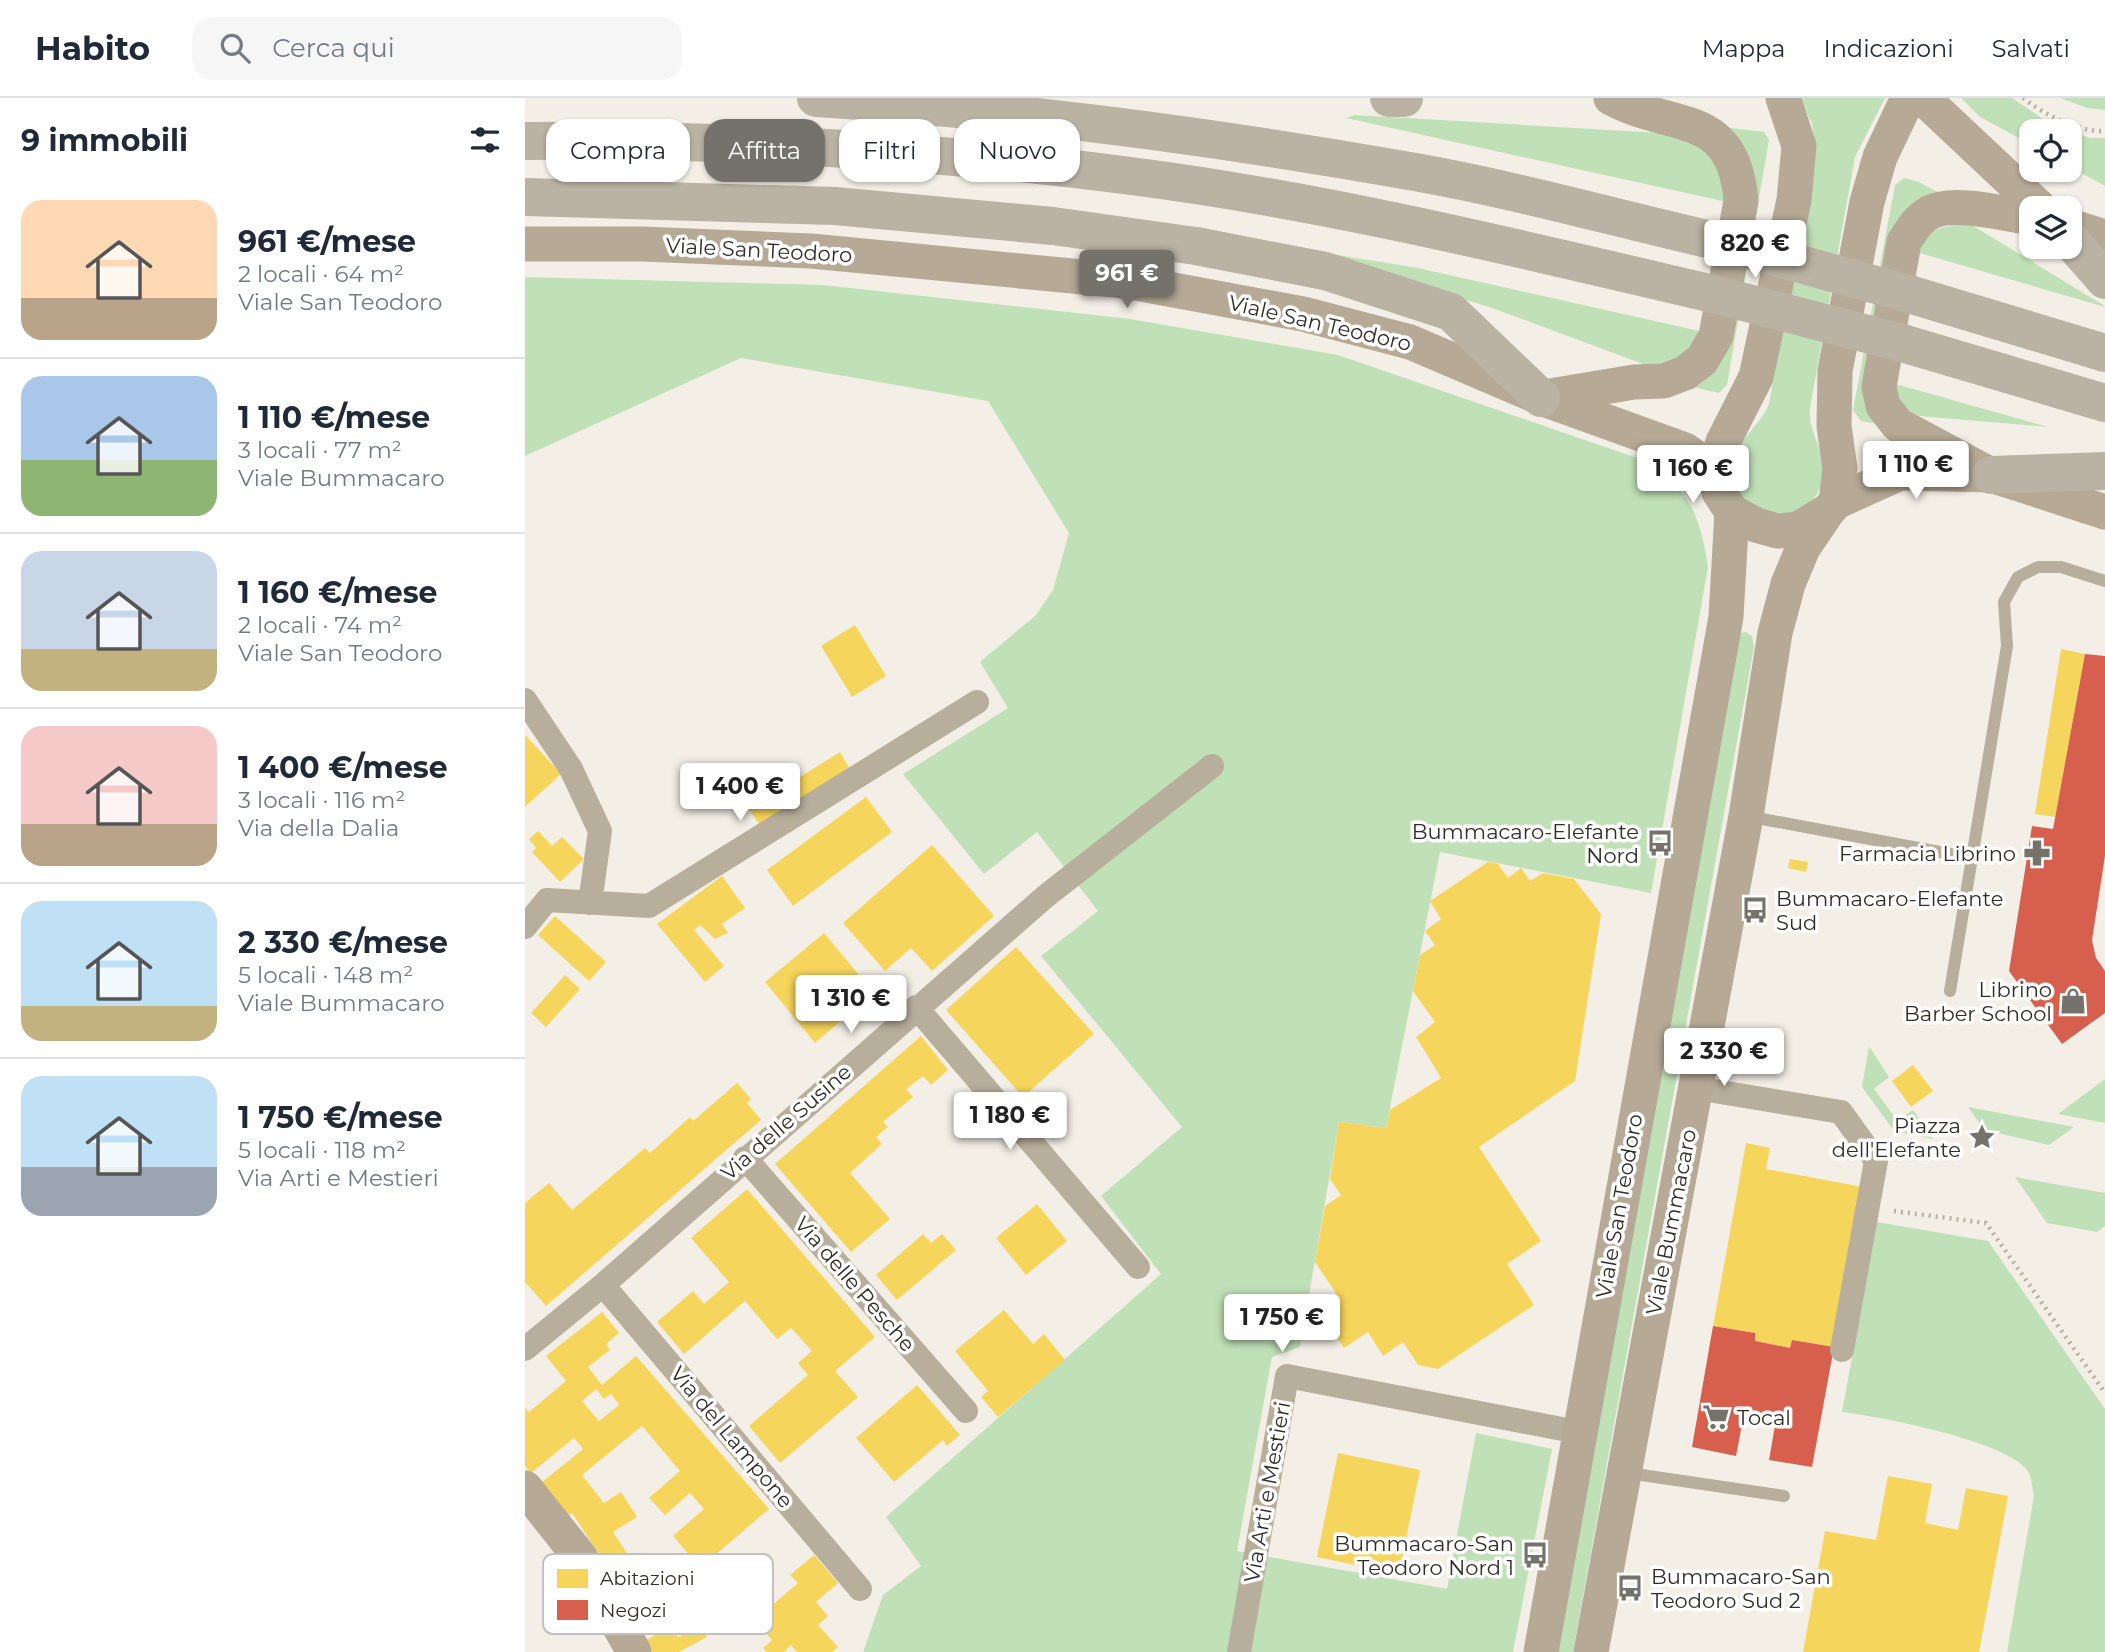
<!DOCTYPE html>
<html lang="it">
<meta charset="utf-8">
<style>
body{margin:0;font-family:Montserrat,sans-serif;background:#f6f6f7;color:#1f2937;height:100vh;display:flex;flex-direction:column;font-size:26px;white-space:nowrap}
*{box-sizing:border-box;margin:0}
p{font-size:23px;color:#747a83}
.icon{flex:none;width:38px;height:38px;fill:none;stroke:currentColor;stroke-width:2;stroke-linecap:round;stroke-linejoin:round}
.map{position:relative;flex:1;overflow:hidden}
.side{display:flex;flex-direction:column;background:#fff;width:525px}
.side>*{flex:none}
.hud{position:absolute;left:21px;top:21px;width:665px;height:63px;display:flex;gap:14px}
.controls{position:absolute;left:1494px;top:21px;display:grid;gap:14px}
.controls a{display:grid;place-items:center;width:63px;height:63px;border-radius:14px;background:#fff;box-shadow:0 2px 5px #0004;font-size:35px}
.price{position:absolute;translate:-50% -60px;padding:0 16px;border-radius:7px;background:#fff;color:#222;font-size:23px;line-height:46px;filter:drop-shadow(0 2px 4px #0008)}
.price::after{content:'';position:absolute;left:50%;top:42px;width:21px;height:16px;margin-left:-10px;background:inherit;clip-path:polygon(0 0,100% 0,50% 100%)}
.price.selected{background:#74726a;color:#fff}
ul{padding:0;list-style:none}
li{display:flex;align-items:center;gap:21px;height:175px;padding:0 21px}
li+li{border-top:2px solid #e0e1e3}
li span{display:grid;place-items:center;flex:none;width:196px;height:140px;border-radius:21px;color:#555}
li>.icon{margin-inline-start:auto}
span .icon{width:84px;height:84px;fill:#fffc;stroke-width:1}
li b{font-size:30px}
h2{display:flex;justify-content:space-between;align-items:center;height:84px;padding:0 21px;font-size:30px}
.chip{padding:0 24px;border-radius:21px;background:#fff;box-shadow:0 2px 5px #0004;font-size:24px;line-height:63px}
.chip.selected{background:#74726a;color:#fff}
header{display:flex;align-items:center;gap:42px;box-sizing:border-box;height:98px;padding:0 35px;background:#fff;border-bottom:2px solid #e0e1e3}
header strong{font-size:33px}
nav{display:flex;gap:38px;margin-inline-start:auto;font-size:24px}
.search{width:490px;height:63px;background:#f6f6f7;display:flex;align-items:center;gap:18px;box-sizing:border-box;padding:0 24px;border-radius:21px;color:#747a83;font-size:26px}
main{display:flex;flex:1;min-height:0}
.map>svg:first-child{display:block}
.green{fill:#c0e1b7}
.homes{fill:#f6d55c;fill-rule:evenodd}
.shops{fill:#d6604d}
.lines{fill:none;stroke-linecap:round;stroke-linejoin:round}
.path{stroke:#b4ada0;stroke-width:4.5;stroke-dasharray:2 5;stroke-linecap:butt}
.lane{stroke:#b8ae9c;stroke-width:12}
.street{stroke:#b8ae9c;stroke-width:24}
.secondary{stroke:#b6aa96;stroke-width:35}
.primary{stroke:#bab2a2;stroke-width:38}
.primary-bridge{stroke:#bab2a2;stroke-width:38}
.labels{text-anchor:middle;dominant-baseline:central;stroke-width:7;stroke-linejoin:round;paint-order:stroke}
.street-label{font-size:21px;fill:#302e27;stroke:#fff}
.poi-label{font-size:21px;fill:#302e27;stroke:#fff;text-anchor:end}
.key{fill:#fff;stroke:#c1c0be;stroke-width:2}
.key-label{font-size:19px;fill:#302e27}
</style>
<header>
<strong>Habito</strong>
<div class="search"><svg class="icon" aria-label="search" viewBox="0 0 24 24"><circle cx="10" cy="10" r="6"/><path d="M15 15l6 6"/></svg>Cerca qui</div>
<nav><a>Mappa</a><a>Indicazioni</a><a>Salvati</a></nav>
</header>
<main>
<section class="side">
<h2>9 immobili<svg class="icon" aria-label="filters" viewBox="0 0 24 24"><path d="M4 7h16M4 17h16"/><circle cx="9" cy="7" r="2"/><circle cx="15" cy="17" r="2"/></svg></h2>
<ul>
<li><span style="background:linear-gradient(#ffd9b3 70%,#b9a48a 0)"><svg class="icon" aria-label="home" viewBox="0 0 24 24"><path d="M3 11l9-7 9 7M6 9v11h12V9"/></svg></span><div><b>961 €/mese</b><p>2 locali · 64 m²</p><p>Viale San Teodoro</p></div></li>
<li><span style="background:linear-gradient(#a9c7e8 60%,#8fb573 0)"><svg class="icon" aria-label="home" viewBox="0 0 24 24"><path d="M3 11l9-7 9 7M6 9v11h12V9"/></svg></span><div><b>1 110 €/mese</b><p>3 locali · 77 m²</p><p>Viale Bummacaro</p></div></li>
<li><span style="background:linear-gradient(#c9d6e8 70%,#c2b280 0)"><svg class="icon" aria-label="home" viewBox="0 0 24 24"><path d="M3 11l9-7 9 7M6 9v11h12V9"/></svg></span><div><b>1 160 €/mese</b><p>2 locali · 74 m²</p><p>Viale San Teodoro</p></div></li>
<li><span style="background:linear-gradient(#f6c9c9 70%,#b9a48a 0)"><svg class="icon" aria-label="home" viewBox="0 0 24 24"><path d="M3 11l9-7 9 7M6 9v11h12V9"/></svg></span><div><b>1 400 €/mese</b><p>3 locali · 116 m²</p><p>Via della Dalia</p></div></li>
<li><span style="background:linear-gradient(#bfe0f5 75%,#c2b280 0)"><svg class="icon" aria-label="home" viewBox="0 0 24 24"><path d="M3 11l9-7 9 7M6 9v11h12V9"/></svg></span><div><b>2 330 €/mese</b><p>5 locali · 148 m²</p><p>Viale Bummacaro</p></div></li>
<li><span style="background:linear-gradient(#bfe0f5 65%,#9aa5b1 0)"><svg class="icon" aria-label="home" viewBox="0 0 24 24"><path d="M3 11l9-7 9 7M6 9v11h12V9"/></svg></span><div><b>1 750 €/mese</b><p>5 locali · 118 m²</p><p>Via Arti e Mestieri</p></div></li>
</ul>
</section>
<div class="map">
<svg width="1580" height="1554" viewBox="0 0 1580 1554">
<rect width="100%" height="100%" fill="#f3efe6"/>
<path class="green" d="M 1273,0 L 1360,0 L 1330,59 L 1285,310 C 1282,334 1302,353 1298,378 C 1289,443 1191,413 1207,363 C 1215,339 1235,328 1244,306 L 1290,49 L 1287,25 Z
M 1436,0 L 1487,0 L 1527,27 L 1565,40 L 1580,40 L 1580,88 L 1545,69 L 1545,33 L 1507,33 L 1507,47 L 1455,19 Z
M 1535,0 L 1580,0 L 1580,12 L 1562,10 Z
M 830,17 L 1153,36 L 1187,54 L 1202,104 L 821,20 Z
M 1198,29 L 1239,34 L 1244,42 L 1202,287 L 1194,295 L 1163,288 L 1200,249 Z
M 1379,80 L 1394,84 L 1420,98 L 1398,104 L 1358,327 L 1336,323 L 1328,312 L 1370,87 Z
M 1445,126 L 1580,208 L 1580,209 L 1391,154 C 1403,128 1419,128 1445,126 Z
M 782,152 L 893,170 L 1179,234 L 1167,257 L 1126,269 L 967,210 Z
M 0,179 L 298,187 L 605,221 L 813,257 L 1112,360 C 1163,389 1174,411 1183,469 L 1126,795 L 915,754 L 861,1030 L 814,1024 L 775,1249 L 747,1259 L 712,1453 L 922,1491 L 951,1335 L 1027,1351 L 988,1554 L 338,1554 L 358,1497 L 396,1468 L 361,1419 L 636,1176 L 576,1098 L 657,1029 L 516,858 L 573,813 L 512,734 L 459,776 L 378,676 L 483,610 L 455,564 L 511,517 L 528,492 L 544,435 L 463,303 L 216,260 L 0,358 Z
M 1367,285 L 1523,329 L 1394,318 L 1376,309 Z
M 1221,534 L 1227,538 L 1229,549 L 1048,1554 L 1031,1554 L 1215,535 Z
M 1344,948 L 1364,979 L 1349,991 L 1372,1022 L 1388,1012 L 1408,1041 L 1369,1033 L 1337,989 Z
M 1580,981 L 1580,1025 L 1533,1016 Z
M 1443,1009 L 1549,1029 L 1524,1047 L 1459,1032 Z
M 1490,1079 L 1580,1095 L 1580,1128 L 1572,1134 L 1522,1125 Z
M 1352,1124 L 1463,1143 L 1580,1311 L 1580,1554 L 1482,1554 L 1509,1398 C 1507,1391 1507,1378 1502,1372 C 1478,1342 1357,1319 1317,1314 Z"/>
<path class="homes" d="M 330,527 L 361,578 L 327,599 L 296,548 Z
M 1536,551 L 1560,556 L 1530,719 L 1510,716 Z
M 0,637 L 36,676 L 0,709 Z
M 315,654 L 326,673 L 236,729 L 224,711 Z
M 341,699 L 367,734 L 268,808 L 242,772 Z
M 13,733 L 27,748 L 37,739 L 59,761 L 35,784 L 7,754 L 11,750 L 4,741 Z
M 407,747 L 469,818 L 407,873 L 386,850 L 360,873 L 318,825 Z
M 1265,761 L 1283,764 L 1281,774 L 1263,770 Z
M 963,764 L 973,766 L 983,780 L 996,770 L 1005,783 L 1018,775 L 1049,781 L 1076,816 L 1050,983 L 954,1049 L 1016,1143 L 982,1166 L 1009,1207 L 913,1271 L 893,1267 L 878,1244 L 858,1258 L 843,1234 L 819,1250 L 791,1208 L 811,1195 L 790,1164 L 800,1108 L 816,1097 L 805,1081 L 814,1024 L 861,1030 L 865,1012 L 916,980 L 891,939 L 910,924 L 888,893 L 895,857 L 910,847 L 900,833 L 916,821 L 905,803 Z
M 197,778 L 220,810 L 197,826 L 203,835 L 190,841 L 175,827 L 169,832 L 199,868 L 180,884 L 132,826 Z
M 30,818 L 81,864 L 64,883 L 13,837 Z
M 299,835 L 349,895 L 290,945 L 240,884 Z
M 491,849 L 569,936 L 498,999 L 421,912 Z
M 40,877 L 55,891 L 21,929 L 6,915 Z
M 396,938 L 423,972 L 406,987 L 398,978 L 381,991 L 388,999 L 358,1024 L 363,1029 L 351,1039 L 357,1046 L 325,1075 L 365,1121 L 326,1154 L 250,1066 Z
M 1388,967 L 1408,993 L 1386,1009 L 1367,983 Z
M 212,985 L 226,1001 L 222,1005 L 236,1022 L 21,1208 L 0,1184 L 0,1105 L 24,1085 L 47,1112 L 120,1050 L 125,1055 L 165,1019 L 168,1023 Z
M 1221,1045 L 1245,1050 L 1241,1071 L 1338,1089 L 1309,1249 L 1267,1242 L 1265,1250 L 1230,1243 L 1230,1235 L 1188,1228 Z
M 222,1091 L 350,1239 L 310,1273 L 333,1299 L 255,1365 L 224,1328 L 283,1277 L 273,1265 L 287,1253 L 266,1230 L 252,1241 L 220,1203 L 159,1256 L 132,1224 L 168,1193 L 179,1206 L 204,1184 L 166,1140 Z
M 512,1106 L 542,1143 L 501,1177 L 471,1140 Z
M 398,1136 L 406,1145 L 417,1136 L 431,1152 L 372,1202 L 351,1177 Z
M 479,1212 L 508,1246 L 519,1236 L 540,1262 L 473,1319 L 456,1299 L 463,1293 L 430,1253 Z
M 77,1214 L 94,1235 L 81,1246 L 85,1252 L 63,1269 L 77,1287 L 111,1258 L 244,1411 L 175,1470 L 148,1438 L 179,1411 L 165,1395 L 140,1417 L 124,1400 L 155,1373 L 117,1328 L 57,1377 L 79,1405 L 96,1394 L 112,1419 L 88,1434 L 135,1505 L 115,1518 L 47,1415 L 41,1419 L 16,1385 L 58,1351 L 49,1340 L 6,1375 L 0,1368 L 0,1310 L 4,1314 L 41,1283 L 21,1258 ZM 71,1291 L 79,1301 L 86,1296 L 94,1307 L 74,1323 L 57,1303 Z
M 392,1287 L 435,1337 L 422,1348 L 418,1342 L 369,1384 L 331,1340 Z
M 813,1355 L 895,1372 L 874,1476 L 792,1459 Z
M 1363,1378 L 1407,1386 L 1400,1425 L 1433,1432 L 1441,1390 L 1483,1398 L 1454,1554 L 1278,1554 L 1300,1433 L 1351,1442 Z
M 289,1457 L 313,1485 L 291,1504 L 303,1518 L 293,1527 L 313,1549 L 307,1554 L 272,1554 L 266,1547 L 259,1554 L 242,1554 L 238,1550 L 247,1542 L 230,1522 L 273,1485 L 265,1477 Z
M 175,1527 L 182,1539 L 154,1554 L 127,1554 L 121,1542 L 147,1528 L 153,1539 Z"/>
<path class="shops" d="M 1560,556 L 1580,558 L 1580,758 L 1567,842 L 1571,860 L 1580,873 L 1580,915 L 1537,946 L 1484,873 L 1507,728 L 1528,731 Z
M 1188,1228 L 1230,1235 L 1230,1243 L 1265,1250 L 1267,1242 L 1309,1249 L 1287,1369 L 1244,1362 L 1251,1322 L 1219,1316 L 1211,1358 L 1167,1349 Z"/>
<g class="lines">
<path class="path" d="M 1498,0 C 1520,17 1552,34 1580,33
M 1369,1113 L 1461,1125 L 1580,1295"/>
<path class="lane" d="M 1221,718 L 1447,760
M 1425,893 L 1482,548 L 1479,504 L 1493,479 L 1513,469 L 1536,469 L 1580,483
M 1103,1375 L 1259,1398"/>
<path class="street" d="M 0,602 L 46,671 L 75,733 L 65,805
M 0,829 L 22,802 L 124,808 L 452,604
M 391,909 L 613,1169
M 1171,990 L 1316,1014 L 1351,1063 L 1317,1252
M 220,1060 L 441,1313
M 78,1187 L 335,1491
M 0,1251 L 78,1187 L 521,798 L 687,668
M 714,1554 L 762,1278 L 1053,1334"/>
<path class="secondary" d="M 1258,0 L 1274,48 L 1269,102 L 1231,279 L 1198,344 L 1189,373 L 1194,394 L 1207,414 L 1231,427 L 1253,433 L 1273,431 L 1303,413 L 1311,404 L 1375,375 L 1466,377
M 1398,0 L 1515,110
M 1507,120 C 1480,116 1428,102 1404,115 C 1392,122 1386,133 1379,144 L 1354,289 L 1358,308 L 1373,327 L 1466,377 L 1580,414
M 1545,128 L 1580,139
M 0,146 L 117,146 L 286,153 L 600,183 L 778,216 L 885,244 L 1016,300 L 1160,352 L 1189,373
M 1019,299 L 1109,284 L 1139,283 L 1160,275 L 1177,262 L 1191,238 L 1216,103 C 1209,10 1146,33 1086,0
M 1311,404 L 1315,370 L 1309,328 L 1310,273 L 1342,104 L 1355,59 L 1383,0
M 0,1390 L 55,1459 L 109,1554
M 1016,1554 L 1201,519 L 1207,414
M 1066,1554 L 1221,718 L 1250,535 L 1263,486 L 1278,450 L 1303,413"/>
<path class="primary" d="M 291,0 C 491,12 693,39 890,74 C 992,92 1094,121 1195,144
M 864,0 L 879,0
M 0,43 C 202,41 406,52 606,78 C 801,103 992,150 1184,195
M 0,99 L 310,108 L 528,128 L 671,148 L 800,173 L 926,214 L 1016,300
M 1545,142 L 1580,182
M 1384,196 L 1580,255
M 1377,245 L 1580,305
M 1466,377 L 1580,373"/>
<path class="primary-bridge" d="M 1195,144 L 1384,196
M 1184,195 L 1377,245"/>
</g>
<defs>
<g id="bus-bare" transform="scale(2.1)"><path d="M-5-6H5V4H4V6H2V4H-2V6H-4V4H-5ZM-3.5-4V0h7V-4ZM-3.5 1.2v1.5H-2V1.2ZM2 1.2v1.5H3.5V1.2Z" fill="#74726a" stroke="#fff" stroke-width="2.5" paint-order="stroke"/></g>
<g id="pharmacy-bare" transform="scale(2.1)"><path d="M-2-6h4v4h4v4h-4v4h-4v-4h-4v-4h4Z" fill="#74726a" stroke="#fff" stroke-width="2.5" paint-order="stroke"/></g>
<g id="shop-bare" transform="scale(2.1)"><path d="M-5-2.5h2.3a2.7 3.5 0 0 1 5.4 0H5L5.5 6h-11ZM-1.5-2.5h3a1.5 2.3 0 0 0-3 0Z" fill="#74726a" stroke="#fff" stroke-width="2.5" paint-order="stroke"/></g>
<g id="sight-bare" transform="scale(2.1)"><path d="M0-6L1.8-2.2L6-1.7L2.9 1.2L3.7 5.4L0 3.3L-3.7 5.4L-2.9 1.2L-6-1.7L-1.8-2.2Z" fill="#74726a" stroke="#fff" stroke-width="2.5" paint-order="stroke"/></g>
<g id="supermarket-bare" transform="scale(2.1)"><path d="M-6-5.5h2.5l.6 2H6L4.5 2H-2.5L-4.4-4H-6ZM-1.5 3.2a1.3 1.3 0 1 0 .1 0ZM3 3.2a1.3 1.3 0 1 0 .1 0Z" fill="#74726a" stroke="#fff" stroke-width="2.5" paint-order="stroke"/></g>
</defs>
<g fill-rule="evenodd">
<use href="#bus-bare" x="1135" y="745"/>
<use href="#pharmacy-bare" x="1512" y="755"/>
<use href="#bus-bare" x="1230" y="812"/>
<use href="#shop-bare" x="1548" y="903"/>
<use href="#sight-bare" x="1457" y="1039"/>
<use href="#supermarket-bare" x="1191" y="1319"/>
<use href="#bus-bare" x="1010" y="1457"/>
<use href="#bus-bare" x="1105" y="1490"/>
</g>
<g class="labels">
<g class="street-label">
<text transform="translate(234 152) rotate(3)">Viale San Teodoro</text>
<text transform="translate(795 225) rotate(13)">Viale San Teodoro</text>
<text transform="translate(261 1024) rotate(-41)">Via delle Susine</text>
<text transform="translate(1094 1108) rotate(-80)">Viale San Teodoro</text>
<text transform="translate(1146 1124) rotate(-79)">Viale Bummacaro</text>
<text transform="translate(330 1186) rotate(49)">Via delle Pesche</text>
<text transform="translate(207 1339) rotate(50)">Via del Lampone</text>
<text transform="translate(742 1394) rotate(-80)">Via Arti e Mestieri</text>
</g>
<g class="poi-label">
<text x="1114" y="733">Bummacaro-Elefante<tspan x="1114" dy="24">Nord</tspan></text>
<text x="1491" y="755">Farmacia Librino</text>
<text x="1251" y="800" text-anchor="start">Bummacaro-Elefante<tspan x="1251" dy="24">Sud</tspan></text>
<text x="1527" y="891">Librino<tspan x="1527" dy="24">Barber School</tspan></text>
<text x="1436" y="1027">Piazza<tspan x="1436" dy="24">dell'Elefante</tspan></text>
<text x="1212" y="1319" text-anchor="start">Tocal</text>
<text x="989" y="1445">Bummacaro-San<tspan x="989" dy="24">Teodoro Nord 1</tspan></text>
<text x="1126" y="1478" text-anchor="start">Bummacaro-San<tspan x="1126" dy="24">Teodoro Sud 2</tspan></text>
</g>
</g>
<rect x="18" y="1456" width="230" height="80" rx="10" class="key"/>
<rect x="32" y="1471" width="31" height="19" fill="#f6d55c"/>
<rect x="32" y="1502" width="31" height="20" fill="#d6604d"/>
<g class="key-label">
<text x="75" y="1487">Abitazioni</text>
<text x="75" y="1519">Negozi</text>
</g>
</svg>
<div class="controls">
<a><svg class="icon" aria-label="locate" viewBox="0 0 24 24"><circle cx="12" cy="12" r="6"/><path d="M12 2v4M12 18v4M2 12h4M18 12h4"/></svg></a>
<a><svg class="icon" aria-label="layers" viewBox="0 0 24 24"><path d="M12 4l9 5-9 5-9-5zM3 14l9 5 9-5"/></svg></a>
</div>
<b class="price" style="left:1230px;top:182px">820 €</b>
<b class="price selected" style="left:602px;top:212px">961 €</b>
<b class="price" style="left:1391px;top:403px">1 110 €</b>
<b class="price" style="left:1168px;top:407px">1 160 €</b>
<b class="price" style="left:215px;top:725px">1 400 €</b>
<b class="price" style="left:326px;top:937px">1 310 €</b>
<b class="price" style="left:1199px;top:990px">2 330 €</b>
<b class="price" style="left:485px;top:1054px">1 180 €</b>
<b class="price" style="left:757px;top:1256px">1 750 €</b>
<div class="hud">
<a class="chip">Compra</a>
<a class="chip selected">Affitta</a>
<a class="chip">Filtri</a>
<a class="chip">Nuovo</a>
</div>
</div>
</main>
